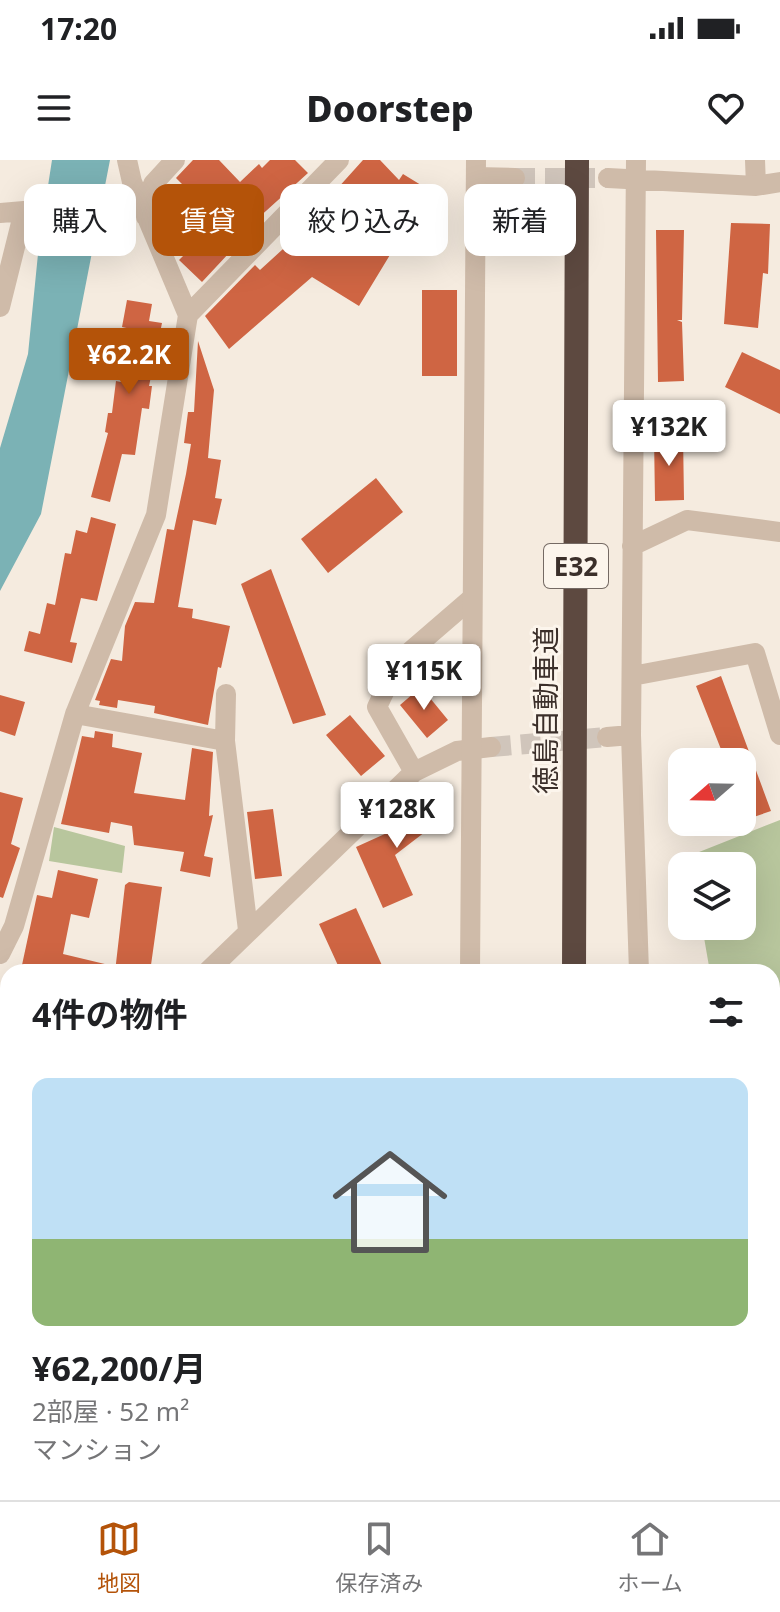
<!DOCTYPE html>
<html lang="ja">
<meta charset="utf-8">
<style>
body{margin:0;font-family:"Noto Sans","Noto Sans JP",sans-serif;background:#f2f2f2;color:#202124;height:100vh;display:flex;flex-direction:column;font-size:30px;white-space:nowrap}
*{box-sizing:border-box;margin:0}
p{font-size:26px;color:#757577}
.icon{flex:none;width:44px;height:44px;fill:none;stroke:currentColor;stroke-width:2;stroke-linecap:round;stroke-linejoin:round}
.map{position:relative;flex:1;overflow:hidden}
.sheet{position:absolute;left:0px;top:804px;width:780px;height:536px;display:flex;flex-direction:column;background:#fff;border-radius:24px 24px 0 0;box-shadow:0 8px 32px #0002}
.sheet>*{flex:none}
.guide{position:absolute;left:24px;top:24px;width:732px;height:72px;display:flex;gap:16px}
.needle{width:52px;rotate:250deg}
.buttons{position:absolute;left:668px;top:588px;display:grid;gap:16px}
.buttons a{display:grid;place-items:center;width:88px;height:88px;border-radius:16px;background:#fff;box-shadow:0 8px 32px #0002;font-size:40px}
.price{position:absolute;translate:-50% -68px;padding:0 18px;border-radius:8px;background:#fff;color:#222;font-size:26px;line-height:52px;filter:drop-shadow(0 2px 4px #0008)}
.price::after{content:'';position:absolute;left:50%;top:48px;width:24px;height:18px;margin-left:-12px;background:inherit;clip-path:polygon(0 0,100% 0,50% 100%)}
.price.active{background:#b45309;color:#fff}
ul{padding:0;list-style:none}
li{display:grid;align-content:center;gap:16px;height:424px;padding:0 32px}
li span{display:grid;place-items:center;height:248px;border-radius:16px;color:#555}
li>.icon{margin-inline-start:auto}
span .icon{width:144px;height:144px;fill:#fffc;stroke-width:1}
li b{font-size:34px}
h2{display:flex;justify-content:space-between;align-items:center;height:96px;padding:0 32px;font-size:34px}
.tag{padding:0 28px;border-radius:16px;background:#fff;box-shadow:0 8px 32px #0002;font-size:28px;line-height:72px}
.tag.active{background:#b45309;color:#fff}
.status{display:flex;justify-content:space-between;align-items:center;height:56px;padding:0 40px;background:#fff;direction:ltr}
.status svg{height:22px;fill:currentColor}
header{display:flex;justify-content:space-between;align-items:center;height:104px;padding:0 32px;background:#fff;font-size:36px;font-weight:800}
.tabs{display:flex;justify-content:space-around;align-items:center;height:112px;border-top:2px solid #e0e0e0;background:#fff;font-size:22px;color:#757577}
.tabs a{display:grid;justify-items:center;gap:4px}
.tabs .active{color:#b45309}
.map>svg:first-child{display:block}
.green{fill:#b8c69d}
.water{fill:#7bb2b5}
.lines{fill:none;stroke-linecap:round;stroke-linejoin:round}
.stream{stroke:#7bb2b5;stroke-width:7}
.building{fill:#cf6543}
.minor-tunnel{stroke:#d0c5bb;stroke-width:20;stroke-dasharray:20 10;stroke-linecap:butt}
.minor{stroke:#cfbba9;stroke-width:20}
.tertiary{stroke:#cfbba9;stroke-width:20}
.motorway{stroke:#5d4940;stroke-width:24}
.labels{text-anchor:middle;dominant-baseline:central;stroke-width:6;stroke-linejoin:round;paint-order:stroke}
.shield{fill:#fcf5ec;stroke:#756a64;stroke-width:2}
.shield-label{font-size:26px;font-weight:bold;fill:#3b2f2a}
.street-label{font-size:28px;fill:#3b2f2a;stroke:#fcf5ec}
</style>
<div class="status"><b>17:20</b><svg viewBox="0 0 49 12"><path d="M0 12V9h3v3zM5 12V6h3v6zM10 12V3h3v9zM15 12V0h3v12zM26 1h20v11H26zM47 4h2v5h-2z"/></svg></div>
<header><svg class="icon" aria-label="menu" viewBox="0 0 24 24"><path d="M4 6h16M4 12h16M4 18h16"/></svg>Doorstep<svg class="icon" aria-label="heart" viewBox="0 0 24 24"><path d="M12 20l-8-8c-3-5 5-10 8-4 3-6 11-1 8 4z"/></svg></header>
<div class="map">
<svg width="780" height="1340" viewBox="0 0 780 1340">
<rect width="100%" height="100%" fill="#f5ebdf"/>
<path class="green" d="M 780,660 L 780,984 L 772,985 L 772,812 L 710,812 L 702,766 L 742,766 L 742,706 L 691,706 L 689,696 Z
M 54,667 L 125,686 L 122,713 L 49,701 Z"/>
<path class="water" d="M 52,0 L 110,0 L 41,354 L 0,431 L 0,288 L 28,194 L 39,84 Z"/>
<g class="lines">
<path class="stream" d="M 0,832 L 8,842
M 772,1011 L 780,1009"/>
</g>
<path class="building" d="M 193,0 L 219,0 L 240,22 L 259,4 L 262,8 L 270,0 L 295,0 L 308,13 L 256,60 L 258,62 L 202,122 L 179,100 L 189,90 L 164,66 L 160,55 L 186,28 L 176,18 Z
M 363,0 L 380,0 L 399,20 L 403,14 L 434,33 L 405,83 L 399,80 L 359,146 L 312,117 L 229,189 L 205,156 L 255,105 L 260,110 L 283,89 Z
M 731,63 L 770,64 L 768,114 L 763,113 L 758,168 L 724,164 Z
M 656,70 L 684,70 L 682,160 L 677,160 L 682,162 L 684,221 L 658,222 Z
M 422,130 L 457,130 L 457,216 L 422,216 Z
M 127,140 L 152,144 L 149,161 L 162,163 L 149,226 L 152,226 L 149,249 L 142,248 L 135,295 L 122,294 L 110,342 L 91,337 L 108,273 L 105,272 L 108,253 L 112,253 L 116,221 L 121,222 L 131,169 L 122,167 Z
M 198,181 L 214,230 L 208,298 L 221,300 L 215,338 L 222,339 L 216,365 L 193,360 L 178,447 L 193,449 L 192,458 L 230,466 L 221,508 L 218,507 L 208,565 L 154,553 L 155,546 L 118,540 L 117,548 L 99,545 L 100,541 L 95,540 L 111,499 L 122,501 L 125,466 L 135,442 L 154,443 L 167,369 L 174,370 L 186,314 L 191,284 L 184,283 L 188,252 L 194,252 Z
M 742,192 L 780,210 L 780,254 L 725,227 Z
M 683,275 L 684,340 L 655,341 L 654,276 Z
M 376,318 L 403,352 L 328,413 L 301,379 Z
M 91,357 L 116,364 L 97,441 L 81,438 L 70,482 L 77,483 L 72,503 L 24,491 L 29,471 L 40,474 L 47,443 L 55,445 L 65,393 L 71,394 L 76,370 L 87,373 Z
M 271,409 L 326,555 L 293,564 L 241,424 Z
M 721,516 L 771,651 L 742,661 L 742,602 L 726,602 L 696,526 Z
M 421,527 L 448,560 L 427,578 L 400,545 Z
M 0,535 L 25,542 L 15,576 L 0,571 Z
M 350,555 L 385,596 L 361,616 L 326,575 Z
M 95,571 L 113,574 L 112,587 L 142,593 L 134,633 L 185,640 L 192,588 L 213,592 L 209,656 L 213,655 L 204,696 L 213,698 L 210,717 L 180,711 L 184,692 L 134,685 L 132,666 L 111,662 L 109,673 L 61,664 L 82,576 L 94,578 Z
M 0,632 L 23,638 L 11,684 L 20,688 L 3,738 L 0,737 Z
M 420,636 L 433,652 L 447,646 L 451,652 L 395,695 L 413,735 L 383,748 L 356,687 L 398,668 L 391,658 Z
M 273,649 L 282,716 L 255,719 L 247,652 Z
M 58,710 L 98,719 L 89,758 L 71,754 L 63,794 L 109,805 L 108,812 L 54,812 L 22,805 L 37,735 L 52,738 Z
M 129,722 L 162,727 L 150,812 L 115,812 L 125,725 Z
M 356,748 L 385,812 L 341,812 L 319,764 Z"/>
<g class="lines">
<path class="minor-tunnel" d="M 515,18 L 608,18
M 491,587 L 607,577"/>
<path class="minor" d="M 636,0 L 631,575 L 639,812
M 755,0 L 756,26
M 476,17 L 515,18
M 608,18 L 756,26 L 780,22
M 0,53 L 24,51 L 0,147
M 146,57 L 153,24 L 175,0
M 188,155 L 339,0
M 632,386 L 687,360 L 780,372
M 632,516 L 755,493 L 780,575
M 226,534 L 225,581 L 248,770
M 75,554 L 225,581
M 607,577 L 631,575
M 414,612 L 377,547 L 399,501 L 472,438
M 0,794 L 14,766 L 75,554 L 156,355 L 188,155 L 132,22 L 127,0
M 207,812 L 414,612 L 457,591 L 491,587
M 772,993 L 780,992
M 644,1332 L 644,1340
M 74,1340 L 76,1332"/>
<path class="tertiary" d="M 470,812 L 476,0
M 456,1332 L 456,1340"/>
<path class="motorway" d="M 574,812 L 577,0
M 573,1332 L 574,1340"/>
</g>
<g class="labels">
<rect class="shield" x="544" y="384" width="64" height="44" rx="6"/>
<g class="shield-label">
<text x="576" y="406">E32</text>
</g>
<g class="street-label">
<text transform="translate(545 550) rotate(-90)">徳島自動車道</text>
</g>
</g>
</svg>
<div class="buttons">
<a><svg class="needle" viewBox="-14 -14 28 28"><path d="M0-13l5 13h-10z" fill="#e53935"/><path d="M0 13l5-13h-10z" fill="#757577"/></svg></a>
<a><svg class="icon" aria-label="layers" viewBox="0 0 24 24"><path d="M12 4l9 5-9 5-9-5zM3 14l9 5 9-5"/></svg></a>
</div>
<b class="price active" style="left:129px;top:236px">¥62.2K</b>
<b class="price" style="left:669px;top:308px">¥132K</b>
<b class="price" style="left:424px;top:552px">¥115K</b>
<b class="price" style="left:397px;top:690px">¥128K</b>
<div class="guide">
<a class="tag">購入</a>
<a class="tag active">賃貸</a>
<a class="tag">絞り込み</a>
<a class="tag">新着</a>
</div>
<section class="sheet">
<h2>4件の物件<svg class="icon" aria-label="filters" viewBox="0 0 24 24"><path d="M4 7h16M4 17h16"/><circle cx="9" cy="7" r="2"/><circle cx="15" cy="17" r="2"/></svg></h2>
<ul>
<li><span style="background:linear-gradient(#bfe0f5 65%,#8fb573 0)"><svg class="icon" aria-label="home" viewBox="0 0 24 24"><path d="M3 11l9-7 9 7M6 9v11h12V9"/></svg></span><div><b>¥62,200/月</b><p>2部屋 · 52 m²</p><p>マンション</p></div></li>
</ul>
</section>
</div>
<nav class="tabs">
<a class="active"><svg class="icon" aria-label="map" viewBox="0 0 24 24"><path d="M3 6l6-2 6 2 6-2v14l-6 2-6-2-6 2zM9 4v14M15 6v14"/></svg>地図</a>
<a><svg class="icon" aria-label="saved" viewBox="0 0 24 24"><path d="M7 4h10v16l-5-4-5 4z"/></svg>保存済み</a>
<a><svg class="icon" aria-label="home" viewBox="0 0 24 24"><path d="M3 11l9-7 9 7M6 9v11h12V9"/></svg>ホーム</a>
</nav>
